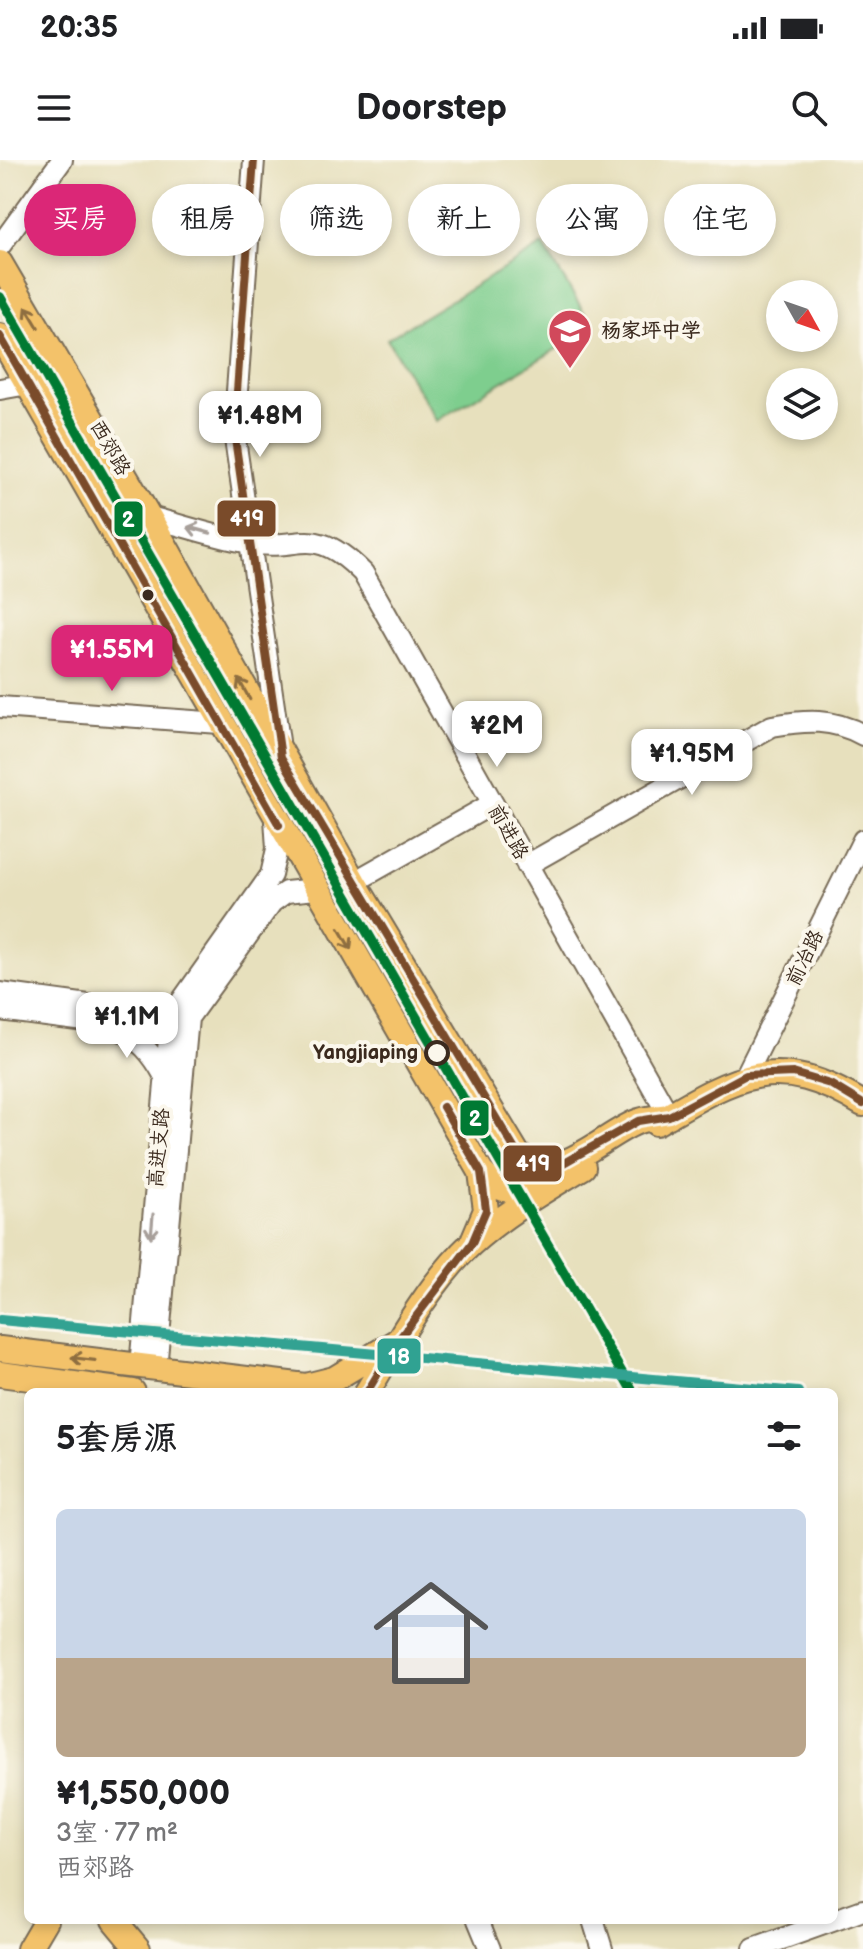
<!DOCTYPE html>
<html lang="zh">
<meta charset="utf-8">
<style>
body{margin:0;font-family:"Balsamiq Sans","LXGW WenKai TC",sans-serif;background:#f6f6f6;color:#202124;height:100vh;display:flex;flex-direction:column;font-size:30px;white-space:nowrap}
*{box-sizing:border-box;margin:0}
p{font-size:26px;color:#757577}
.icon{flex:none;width:44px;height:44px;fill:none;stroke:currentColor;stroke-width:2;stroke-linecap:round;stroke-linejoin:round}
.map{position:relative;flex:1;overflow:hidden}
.drawer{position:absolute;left:24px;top:1228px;width:814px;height:536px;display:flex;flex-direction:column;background:#fff;border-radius:12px;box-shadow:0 4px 12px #0003}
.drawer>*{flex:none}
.top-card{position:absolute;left:24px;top:24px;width:816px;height:72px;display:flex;gap:16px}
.needle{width:52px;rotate:130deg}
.fabs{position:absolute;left:766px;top:120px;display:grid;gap:16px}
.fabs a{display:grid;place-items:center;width:72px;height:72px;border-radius:50%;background:#fff;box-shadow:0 4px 12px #0003;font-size:40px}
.price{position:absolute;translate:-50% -68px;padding:0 18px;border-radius:16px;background:#fff;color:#222;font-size:26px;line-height:52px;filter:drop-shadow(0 2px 4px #0008)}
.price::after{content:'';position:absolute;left:50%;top:48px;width:24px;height:18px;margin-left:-12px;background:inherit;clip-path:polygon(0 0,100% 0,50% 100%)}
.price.selected{background:#db2777;color:#fff}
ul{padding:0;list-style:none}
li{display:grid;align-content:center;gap:16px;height:424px;padding:0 32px}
li span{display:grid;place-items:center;height:248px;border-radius:12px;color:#555}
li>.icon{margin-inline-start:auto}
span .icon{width:144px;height:144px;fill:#fffc;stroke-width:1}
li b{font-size:34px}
h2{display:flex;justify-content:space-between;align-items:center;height:96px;padding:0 32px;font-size:34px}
.pill{padding:0 28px;border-radius:36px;background:#fff;box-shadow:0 4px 12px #0003;font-size:28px;line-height:72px}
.pill.selected{background:#db2777;color:#fff}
.status{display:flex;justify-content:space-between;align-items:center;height:56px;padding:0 40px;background:#fff;direction:ltr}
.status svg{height:22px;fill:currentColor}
header{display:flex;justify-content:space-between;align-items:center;height:104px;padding:0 32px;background:#fff;font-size:36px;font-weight:800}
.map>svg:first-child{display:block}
.green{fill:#7ece8e;stroke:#5c7c56;stroke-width:2}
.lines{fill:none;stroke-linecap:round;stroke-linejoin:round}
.minor-casing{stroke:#776a56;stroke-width:24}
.major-casing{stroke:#776a56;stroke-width:28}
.minor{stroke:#fff;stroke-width:20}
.major{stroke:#f3c26a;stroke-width:24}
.bus-1-casing{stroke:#fbf7ec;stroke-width:14}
.bus-1{stroke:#7a4b2a;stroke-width:8}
.metro-1-casing{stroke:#fbf7ec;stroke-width:16}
.metro-2-casing{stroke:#fbf7ec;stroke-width:16}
.metro-1{stroke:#007a33;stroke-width:10}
.metro-2{stroke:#30a292;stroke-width:10}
.oneway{stroke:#8e6e40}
.oneway2{stroke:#a79f9a}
.bus-dot{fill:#3b2a1e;stroke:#fbf7ec;stroke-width:3}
.stop-dot{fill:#fbf7ec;stroke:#3b2a1e;stroke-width:4}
.labels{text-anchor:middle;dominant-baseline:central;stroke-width:8;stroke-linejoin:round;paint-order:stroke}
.poi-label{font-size:20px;font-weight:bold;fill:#3b2a1e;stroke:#fbf7ec;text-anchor:start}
.street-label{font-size:20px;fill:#3b2a1e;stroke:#fbf7ec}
.stop-label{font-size:20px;font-weight:bold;fill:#3b2a1e;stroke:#fbf7ec;text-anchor:end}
.line-badge{stroke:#fbf7ec;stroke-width:3}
.badge-label{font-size:22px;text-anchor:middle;font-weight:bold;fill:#fff}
</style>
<div class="status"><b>20:35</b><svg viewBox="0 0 49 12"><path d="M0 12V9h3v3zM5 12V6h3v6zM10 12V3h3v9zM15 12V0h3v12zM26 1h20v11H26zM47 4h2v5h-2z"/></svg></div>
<header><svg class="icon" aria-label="menu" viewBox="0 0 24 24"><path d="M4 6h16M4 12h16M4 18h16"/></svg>Doorstep<svg class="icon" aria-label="search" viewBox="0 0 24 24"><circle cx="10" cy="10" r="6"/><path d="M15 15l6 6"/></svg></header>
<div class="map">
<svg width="863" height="1789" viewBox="0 0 863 1789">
<rect width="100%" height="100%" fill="#fbf7ec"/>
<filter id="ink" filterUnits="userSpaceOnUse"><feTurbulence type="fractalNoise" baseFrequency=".0125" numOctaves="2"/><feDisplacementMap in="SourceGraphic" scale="16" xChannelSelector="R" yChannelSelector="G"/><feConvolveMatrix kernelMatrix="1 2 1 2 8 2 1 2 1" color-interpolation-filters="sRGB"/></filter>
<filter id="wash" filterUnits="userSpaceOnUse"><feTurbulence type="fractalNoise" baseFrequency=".006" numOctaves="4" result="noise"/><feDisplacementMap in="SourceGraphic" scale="32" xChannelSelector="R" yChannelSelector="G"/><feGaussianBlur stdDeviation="1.8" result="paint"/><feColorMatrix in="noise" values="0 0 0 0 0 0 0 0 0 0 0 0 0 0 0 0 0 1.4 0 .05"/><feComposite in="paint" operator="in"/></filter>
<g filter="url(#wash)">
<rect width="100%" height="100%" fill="#e7e0bd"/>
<path class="green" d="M 543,85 L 593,167 L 437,261 L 387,179 Z"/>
</g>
<g filter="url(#ink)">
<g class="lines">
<g class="minor-casing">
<path id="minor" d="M 254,0 L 234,272 L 279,581
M 0,86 L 62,0
M 0,229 L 28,224 L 62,206
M 149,357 C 181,365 213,376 245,382 C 302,394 310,360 363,413 L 669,956
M 0,547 L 220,563
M 527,705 L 772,566 C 806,560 832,558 863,575
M 354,722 L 492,644
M 0,833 L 184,858
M 0,850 L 178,873
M 118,868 C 140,880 152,893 164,915
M 746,915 L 863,680
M 140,1207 L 171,856 L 271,715 L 277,689 L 275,658
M 156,1209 L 188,858 L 272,742 L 286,732 L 316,729
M 478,1760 L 490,1789
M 593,1760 L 602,1789
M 754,1789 L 863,1750"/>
</g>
<g class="major-casing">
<path id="major" d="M 0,103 L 149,357 L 354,722 L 517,993 C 552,1032 604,973 639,961 C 648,958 659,957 669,956
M 0,176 L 481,1012 L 486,1050 L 472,1083
M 656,963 C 737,915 777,891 863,944
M 481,1012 C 495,1027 513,1041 523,1015 L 517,993
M 0,1189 L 306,1226 L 334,1219 L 394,1183
M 0,1214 L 133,1232
M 367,1232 C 396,1184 430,1122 471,1084 C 504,1054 545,1030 583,1007
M 114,1760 L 138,1789
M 29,1789 L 46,1760"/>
</g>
<use href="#minor" class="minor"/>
<use href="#major" class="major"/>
<g class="bus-1-casing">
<path id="bus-1" d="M 254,0 L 234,272 L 281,597 L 517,993 L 535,1005 L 560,1005 L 638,961 L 669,956 L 746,915 L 793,913 L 830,924 L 863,944
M 0,176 L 279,665
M 367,1232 L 399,1179 L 472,1083 L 486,1050 L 481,1012 L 443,947"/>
</g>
<use href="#bus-1" class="bus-1"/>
<g class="metro-1-casing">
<path id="metro-1" d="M 0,137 L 633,1232"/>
</g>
<g class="metro-2-casing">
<path id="metro-2" d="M 0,1160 L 798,1232"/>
</g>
<use href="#metro-1" class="metro-1"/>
<use href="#metro-2" class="metro-2"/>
</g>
<defs><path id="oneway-shaft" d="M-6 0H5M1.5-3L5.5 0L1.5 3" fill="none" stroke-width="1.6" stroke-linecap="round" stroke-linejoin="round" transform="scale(2)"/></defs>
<g class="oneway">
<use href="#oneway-shaft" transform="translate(32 157) rotate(-121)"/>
<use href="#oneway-shaft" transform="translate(244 529) rotate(-119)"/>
<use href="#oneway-shaft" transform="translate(345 779) rotate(60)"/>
<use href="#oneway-shaft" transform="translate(83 1199) rotate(-173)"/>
</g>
<g class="oneway2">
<use href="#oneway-shaft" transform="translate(199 370) rotate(-165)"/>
<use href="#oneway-shaft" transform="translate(152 1066) rotate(95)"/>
</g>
</g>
<defs>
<g id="school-pin" transform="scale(2.3)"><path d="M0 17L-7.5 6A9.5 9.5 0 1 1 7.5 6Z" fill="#d1495b" stroke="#fbf7ec"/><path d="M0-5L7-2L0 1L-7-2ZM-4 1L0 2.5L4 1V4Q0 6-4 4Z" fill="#fff"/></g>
</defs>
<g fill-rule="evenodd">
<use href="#school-pin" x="570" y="171"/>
</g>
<circle class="bus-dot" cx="148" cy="435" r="7"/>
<circle class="stop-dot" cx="437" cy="893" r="11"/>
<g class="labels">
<g class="poi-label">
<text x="601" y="171">杨家坪中学</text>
</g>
<g class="street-label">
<text transform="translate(110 288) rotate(60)">西郊路</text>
<text transform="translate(508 672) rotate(60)">前进路</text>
<text transform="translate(805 798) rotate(-64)">前冶路</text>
<text transform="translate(159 988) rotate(-85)">高进支路</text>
</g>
<g class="stop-label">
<text x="418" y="893">Yangjiaping</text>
</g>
</g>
<g class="line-badge">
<rect x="216" y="339" width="61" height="39" rx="8" fill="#7a4b2a"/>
<rect x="113" y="340" width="31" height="38" rx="8" fill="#007a33"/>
<rect x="459" y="939" width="31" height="38" rx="8" fill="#007a33"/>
<rect x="502" y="984" width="61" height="39" rx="8" fill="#7a4b2a"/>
<rect x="376" y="1177" width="46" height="38" rx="8" fill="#30a292"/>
</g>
<g class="badge-label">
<text x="247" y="366">419</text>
<text x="128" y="367">2</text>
<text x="475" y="966">2</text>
<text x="533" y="1011">419</text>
<text x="399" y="1204">18</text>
</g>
</svg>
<div class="fabs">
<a><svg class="needle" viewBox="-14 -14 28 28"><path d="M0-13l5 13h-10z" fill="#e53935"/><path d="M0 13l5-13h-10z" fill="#757577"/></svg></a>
<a><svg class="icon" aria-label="layers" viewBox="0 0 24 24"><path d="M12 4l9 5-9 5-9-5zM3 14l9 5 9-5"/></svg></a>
</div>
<b class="price" style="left:260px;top:299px">¥1.48M</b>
<b class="price selected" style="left:112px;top:533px">¥1.55M</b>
<b class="price" style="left:497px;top:609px">¥2M</b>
<b class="price" style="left:692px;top:637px">¥1.95M</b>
<b class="price" style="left:127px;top:900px">¥1.1M</b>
<div class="top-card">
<a class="pill selected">买房</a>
<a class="pill">租房</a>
<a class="pill">筛选</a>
<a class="pill">新上</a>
<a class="pill">公寓</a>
<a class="pill">住宅</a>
</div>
<section class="drawer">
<h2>5套房源<svg class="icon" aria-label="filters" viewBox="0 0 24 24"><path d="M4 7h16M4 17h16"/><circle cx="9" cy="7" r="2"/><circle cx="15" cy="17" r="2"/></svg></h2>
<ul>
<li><span style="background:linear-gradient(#c9d6e8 60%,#b9a48a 0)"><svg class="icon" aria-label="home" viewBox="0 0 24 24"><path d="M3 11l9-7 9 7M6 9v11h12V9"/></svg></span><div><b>¥1,550,000</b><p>3室 · 77 m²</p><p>西郊路</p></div></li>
</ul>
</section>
</div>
